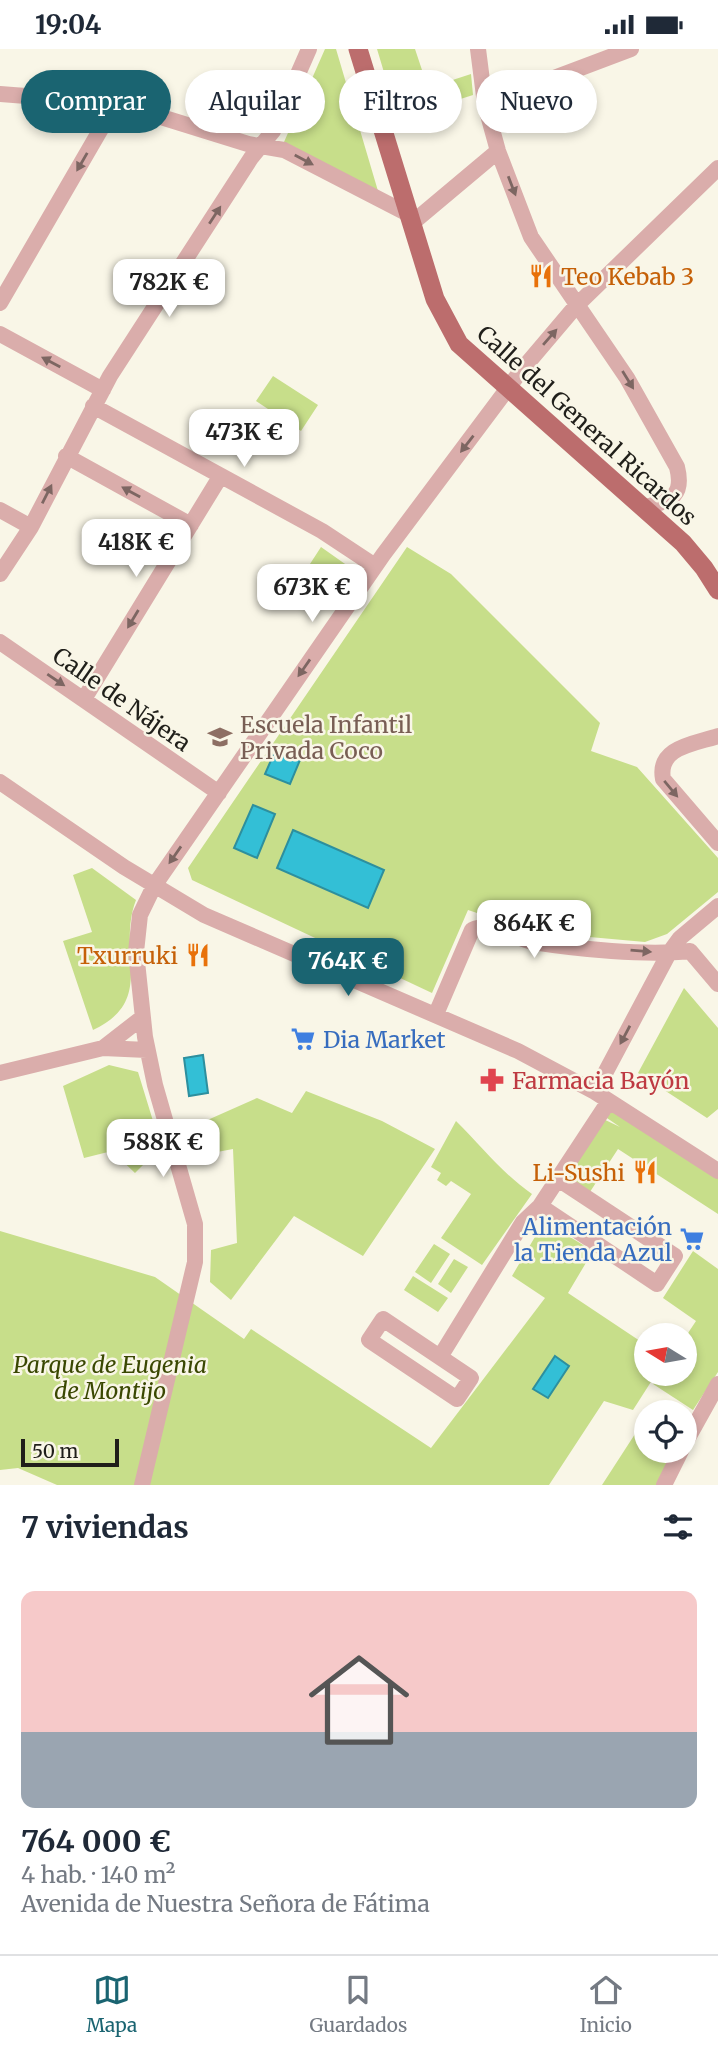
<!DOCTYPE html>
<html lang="es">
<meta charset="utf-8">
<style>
body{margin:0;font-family:Merriweather,serif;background:#f2f2f3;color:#1f2937;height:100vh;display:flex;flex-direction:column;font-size:26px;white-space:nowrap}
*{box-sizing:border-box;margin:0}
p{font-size:23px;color:#747a83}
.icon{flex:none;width:38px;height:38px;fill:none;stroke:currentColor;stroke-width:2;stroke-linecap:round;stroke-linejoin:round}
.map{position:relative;height:1436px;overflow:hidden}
.sheet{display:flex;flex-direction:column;background:#fff;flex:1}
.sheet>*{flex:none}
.top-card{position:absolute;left:21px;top:21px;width:677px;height:63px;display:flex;gap:14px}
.needle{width:46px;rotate:281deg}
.controls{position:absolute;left:634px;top:1274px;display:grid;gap:14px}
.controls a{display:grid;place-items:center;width:63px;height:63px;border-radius:50%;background:#fff;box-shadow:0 4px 10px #0003;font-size:35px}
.scale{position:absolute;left:21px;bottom:18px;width:98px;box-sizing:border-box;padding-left:7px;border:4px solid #201f1a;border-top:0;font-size:19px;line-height:24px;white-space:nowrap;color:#201f1a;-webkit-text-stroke:5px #f9f6e7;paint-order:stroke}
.price{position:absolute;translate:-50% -60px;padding:0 16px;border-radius:14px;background:#fff;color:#222;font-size:23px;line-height:46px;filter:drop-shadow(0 2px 4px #0008)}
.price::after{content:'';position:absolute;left:50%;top:42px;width:21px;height:16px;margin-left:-10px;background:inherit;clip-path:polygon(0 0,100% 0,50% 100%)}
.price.current{background:#1a6471;color:#fff}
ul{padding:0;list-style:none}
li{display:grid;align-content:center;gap:14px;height:371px;padding:0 21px}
li span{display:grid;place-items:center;height:217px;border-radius:14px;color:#555}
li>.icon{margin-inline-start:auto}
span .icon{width:126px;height:126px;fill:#fffc;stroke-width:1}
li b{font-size:30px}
h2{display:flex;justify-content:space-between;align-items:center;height:84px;padding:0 21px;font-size:30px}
.chip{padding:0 24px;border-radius:32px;background:#fff;box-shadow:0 4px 10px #0003;font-size:24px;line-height:63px}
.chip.current{background:#1a6471;color:#fff}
.status{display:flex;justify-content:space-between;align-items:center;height:49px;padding:0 35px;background:#fff;direction:ltr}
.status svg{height:19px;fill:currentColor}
.tabs{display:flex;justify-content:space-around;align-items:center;height:98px;border-top:2px solid #e0e1e3;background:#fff;font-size:19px;color:#747a83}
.tabs a{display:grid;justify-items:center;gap:4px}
.tabs .current{color:#1a6471}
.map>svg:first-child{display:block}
.green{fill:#c7de8a}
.water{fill:#33bfd6;stroke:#2d8f9e;stroke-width:2}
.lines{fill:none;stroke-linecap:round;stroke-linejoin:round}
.minor{stroke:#daadab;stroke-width:16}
.major{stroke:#bc6d6d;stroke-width:19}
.oneway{fill:#7d6662}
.labels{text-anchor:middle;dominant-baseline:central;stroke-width:5;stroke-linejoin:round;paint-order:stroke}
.food-label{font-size:23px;fill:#c56008;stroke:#f9f6e7;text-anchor:end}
.street-label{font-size:23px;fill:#201f1a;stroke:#f9f6e7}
.education-label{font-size:23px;fill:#785e54;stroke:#f9f6e7;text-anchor:start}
.shop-label{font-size:23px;fill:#366cbe;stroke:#f9f6e7;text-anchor:start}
.health-label{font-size:23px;fill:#be3a42;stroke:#f9f6e7;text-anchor:start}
.park-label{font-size:23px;font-style:italic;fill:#3a4802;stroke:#f9f6e7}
</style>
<div class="status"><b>19:04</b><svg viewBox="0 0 49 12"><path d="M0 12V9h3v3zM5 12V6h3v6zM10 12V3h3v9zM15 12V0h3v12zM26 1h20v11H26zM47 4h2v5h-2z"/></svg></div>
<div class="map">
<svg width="718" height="1436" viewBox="0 0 718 1436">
<rect width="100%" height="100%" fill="#f9f6e7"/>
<path class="green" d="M 325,0 L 336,0 L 378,142 L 284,93 Z
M 377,0 L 415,0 L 428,39 L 471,25 L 473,46 L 398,70 Z
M 273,327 L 318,356 L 301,382 L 256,352 Z
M 321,498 L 355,522 L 343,540 L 308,518 Z
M 407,498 L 451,525 L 600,674 L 591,702 L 637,718 L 718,809 L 718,843 L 667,885 L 645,893 L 534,883 L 468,861 L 432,944 L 192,831 L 188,819 Z
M 92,819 L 136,851 C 116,903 157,951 93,981 L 63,892 L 92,883 L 73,826 Z
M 684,939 L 718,979 L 718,1060 L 707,1069 L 638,1024 Z
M 109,1016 L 138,1023 L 161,1098 L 135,1124 L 112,1102 L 84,1109 L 63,1037 Z
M 306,1042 L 382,1072 L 435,1100 L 363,1207 L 294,1167 L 231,1251 L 210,1233 L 211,1201 L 237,1194 L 233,1100 L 196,1107 L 194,1077 L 257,1049 L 292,1064 Z
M 612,1061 L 718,1129 L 718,1165 L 618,1100 L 586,1149 L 558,1130 L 599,1068 L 620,1078 L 604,1067 Z
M 456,1072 C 483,1099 503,1125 532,1145 L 482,1216 L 441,1189 L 471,1145 L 451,1132 L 446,1137 L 437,1131 L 441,1124 L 431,1118 Z
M 547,1174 L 593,1202 L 568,1244 L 646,1296 L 646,1325 L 656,1325 L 633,1361 L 604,1352 L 549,1436 L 57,1436 L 18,1419 L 0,1421 L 0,1182 L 155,1228 L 244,1290 L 251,1280 L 431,1399 L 545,1249 L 512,1227 L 539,1181 Z
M 434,1195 L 450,1205 L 431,1234 L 415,1223 Z
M 693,1202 L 718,1220 L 718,1323 L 693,1361 L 653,1335 L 660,1325 L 684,1325 L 684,1290 L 696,1272 L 663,1249 Z
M 454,1210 L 468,1218 L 451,1244 L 438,1235 Z
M 413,1227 L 448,1249 L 438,1263 L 404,1241 Z
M 646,1368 L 646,1402 L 681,1402 L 663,1436 L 602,1436 Z"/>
<path class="water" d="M 276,700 L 300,711 L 290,735 L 265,725 Z
M 253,756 L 275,765 L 257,809 L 234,799 Z
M 293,781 L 384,821 L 368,859 L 277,819 Z
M 203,1006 L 208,1044 L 189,1047 L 184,1009 Z
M 555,1307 L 569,1317 L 548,1349 L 533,1340 Z"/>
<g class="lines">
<path class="minor" d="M 478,0 L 485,55 L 498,102 L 531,188 L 627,329 L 677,418 C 685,450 668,451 643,459
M 0,45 L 116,54 L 248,95 L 284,101 L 408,165
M 485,55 L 631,0
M 411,175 L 498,102
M 0,254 L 116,54
M 0,285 L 103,341
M 93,357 L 322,482 L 375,517
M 66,407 L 191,476
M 0,461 L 31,478
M 0,525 L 31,478 L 110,327 L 251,109 L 273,82 L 309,0
M 0,593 L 219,744
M 84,650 L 220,428
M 718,687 C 694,695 657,698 663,730 L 718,794
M 0,733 L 124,818 L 204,866 L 518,1002 L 595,1043 L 718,1122
M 436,965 L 472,881 C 493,871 512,889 533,893 C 578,900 645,907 690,902 L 718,935
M 103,999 L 143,968
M 0,1024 L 103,999 L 147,1001
M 595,1043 L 669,904 L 680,889 L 718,857
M 540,1157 L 657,1235 L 675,1207 L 558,1130
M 383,1270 L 471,1329 L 457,1350 L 369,1291 Z
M 440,1308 L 523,1173 L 540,1157 L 609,1052
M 684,1396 L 718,1335
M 142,1436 L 195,1213 L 195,1175 L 155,1036 L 145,988 L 136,903 L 140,866 L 154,837 L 383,506 L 520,323 L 576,257 L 718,119
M 664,1436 L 681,1402"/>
<path class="major" d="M 358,0 L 435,250 L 459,295 L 683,494 L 704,519 L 718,541"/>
</g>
<defs><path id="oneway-solid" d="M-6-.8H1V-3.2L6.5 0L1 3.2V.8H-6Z" transform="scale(1.75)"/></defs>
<g class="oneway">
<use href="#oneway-solid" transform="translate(304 111) rotate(28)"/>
<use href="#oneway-solid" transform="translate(82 113) rotate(120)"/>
<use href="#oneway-solid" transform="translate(512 137) rotate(69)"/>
<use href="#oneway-solid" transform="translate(215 166) rotate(-57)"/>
<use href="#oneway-solid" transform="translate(550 288) rotate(-49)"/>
<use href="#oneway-solid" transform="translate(51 313) rotate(-152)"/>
<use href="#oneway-solid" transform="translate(628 331) rotate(58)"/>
<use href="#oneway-solid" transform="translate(467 395) rotate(128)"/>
<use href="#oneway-solid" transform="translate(131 443) rotate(-151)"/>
<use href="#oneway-solid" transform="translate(47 445) rotate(-63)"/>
<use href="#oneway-solid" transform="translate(133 570) rotate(121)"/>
<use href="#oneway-solid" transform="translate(304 619) rotate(125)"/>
<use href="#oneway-solid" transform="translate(56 631) rotate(34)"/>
<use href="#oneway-solid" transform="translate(671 740) rotate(50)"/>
<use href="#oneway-solid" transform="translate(175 806) rotate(125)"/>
<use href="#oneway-solid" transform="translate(641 902) rotate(5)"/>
<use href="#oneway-solid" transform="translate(625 986) rotate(118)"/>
</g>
<defs>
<g id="restaurant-bare" transform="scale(1.89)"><path d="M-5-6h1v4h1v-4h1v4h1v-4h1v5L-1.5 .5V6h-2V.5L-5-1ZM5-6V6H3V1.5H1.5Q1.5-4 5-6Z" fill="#e8710a" stroke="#f9f6e7" stroke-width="2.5" paint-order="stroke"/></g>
<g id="school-bare" transform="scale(1.89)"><path d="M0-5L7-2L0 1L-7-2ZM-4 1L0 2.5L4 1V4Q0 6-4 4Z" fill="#8d6e63" stroke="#f9f6e7" stroke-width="2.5" paint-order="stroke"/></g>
<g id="supermarket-bare" transform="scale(1.89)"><path d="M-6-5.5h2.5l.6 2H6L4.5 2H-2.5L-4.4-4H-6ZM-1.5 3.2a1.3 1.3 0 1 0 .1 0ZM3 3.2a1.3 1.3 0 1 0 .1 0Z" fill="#3f7fe0" stroke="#f9f6e7" stroke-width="2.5" paint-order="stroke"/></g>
<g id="pharmacy-bare" transform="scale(1.89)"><path d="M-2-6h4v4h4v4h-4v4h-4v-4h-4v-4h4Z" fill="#e0444e" stroke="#f9f6e7" stroke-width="2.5" paint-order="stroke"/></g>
</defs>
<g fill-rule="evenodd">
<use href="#restaurant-bare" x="541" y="227"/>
<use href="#school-bare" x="220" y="688"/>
<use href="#restaurant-bare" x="198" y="906"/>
<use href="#supermarket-bare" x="303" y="990"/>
<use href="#pharmacy-bare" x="492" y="1031"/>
<use href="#restaurant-bare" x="645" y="1123"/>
<use href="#supermarket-bare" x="692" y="1190"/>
</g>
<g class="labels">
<g class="food-label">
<text x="561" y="227" text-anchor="start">Teo Kebab 3</text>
<text x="178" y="906">Txurruki</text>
<text x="625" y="1123">Li-Sushi</text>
</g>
<g class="street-label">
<text transform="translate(587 376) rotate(42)">Calle del General Ricardos</text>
<text transform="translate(122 650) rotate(35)">Calle de Nájera</text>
</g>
<g class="education-label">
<text x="240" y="675">Escuela Infantil<tspan x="240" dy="26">Privada Coco</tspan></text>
</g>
<g class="shop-label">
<text x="323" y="990">Dia Market</text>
<text x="672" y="1177" text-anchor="end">Alimentación<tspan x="672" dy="26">la Tienda Azul</tspan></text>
</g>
<g class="health-label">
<text x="512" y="1031">Farmacia Bayón</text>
</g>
<g class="park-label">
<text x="110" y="1315">Parque de Eugenia<tspan x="110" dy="26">de Montijo</tspan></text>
</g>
</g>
</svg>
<div class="controls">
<a><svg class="needle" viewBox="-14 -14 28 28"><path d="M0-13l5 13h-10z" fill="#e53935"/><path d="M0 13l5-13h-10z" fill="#747a83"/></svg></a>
<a><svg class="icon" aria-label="locate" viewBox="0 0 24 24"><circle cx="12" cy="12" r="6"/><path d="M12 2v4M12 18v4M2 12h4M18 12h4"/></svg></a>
</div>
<div class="scale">50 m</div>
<b class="price" style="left:169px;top:270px">782K €</b>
<b class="price" style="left:244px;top:420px">473K €</b>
<b class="price" style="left:136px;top:530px">418K €</b>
<b class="price" style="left:312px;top:575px">673K €</b>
<b class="price" style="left:534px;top:911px">864K €</b>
<b class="price current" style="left:348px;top:949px">764K €</b>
<b class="price" style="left:163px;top:1130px">588K €</b>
<div class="top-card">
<a class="chip current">Comprar</a>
<a class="chip">Alquilar</a>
<a class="chip">Filtros</a>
<a class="chip">Nuevo</a>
</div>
</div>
<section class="sheet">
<h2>7 viviendas<svg class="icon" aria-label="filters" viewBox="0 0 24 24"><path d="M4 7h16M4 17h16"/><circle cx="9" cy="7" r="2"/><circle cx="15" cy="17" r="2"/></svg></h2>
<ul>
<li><span style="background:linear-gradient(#f6c9c9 65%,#9aa5b1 0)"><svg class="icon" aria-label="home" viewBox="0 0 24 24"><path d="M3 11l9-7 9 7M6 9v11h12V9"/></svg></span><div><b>764 000 €</b><p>4 hab. · 140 m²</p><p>Avenida de Nuestra Señora de Fátima</p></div></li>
</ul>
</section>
<nav class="tabs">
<a class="current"><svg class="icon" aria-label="map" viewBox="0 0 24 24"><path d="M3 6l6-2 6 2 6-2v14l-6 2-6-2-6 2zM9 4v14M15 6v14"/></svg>Mapa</a>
<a><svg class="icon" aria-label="saved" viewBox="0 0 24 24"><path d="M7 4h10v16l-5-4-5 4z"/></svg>Guardados</a>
<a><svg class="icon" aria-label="home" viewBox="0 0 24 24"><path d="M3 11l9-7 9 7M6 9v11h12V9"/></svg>Inicio</a>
</nav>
